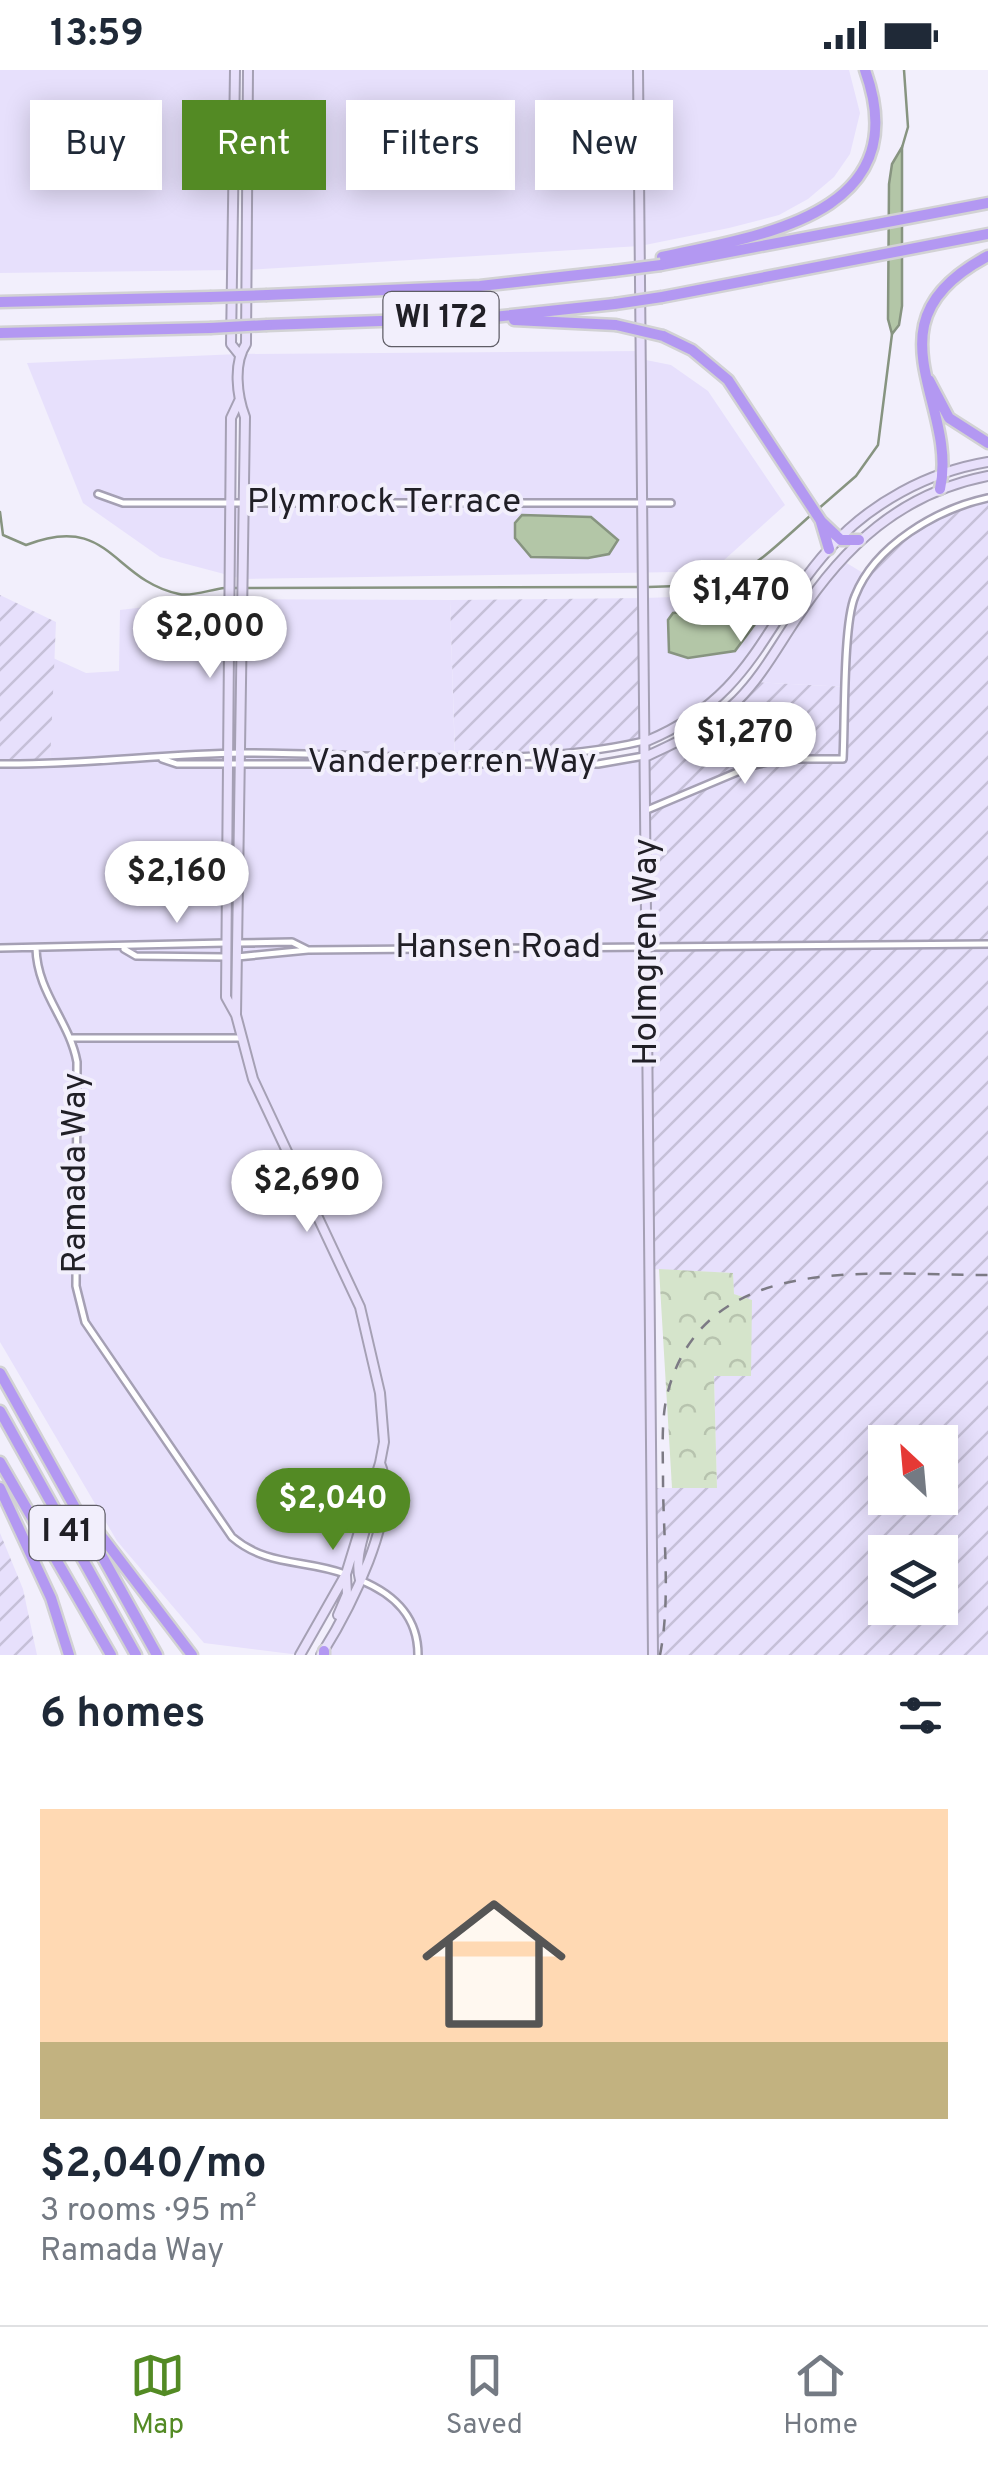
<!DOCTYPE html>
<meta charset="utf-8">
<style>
body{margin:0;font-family:Overpass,sans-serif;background:#f6f6f7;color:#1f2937;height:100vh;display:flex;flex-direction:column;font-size:38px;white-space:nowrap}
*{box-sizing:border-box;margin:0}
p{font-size:32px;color:#747a83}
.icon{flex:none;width:55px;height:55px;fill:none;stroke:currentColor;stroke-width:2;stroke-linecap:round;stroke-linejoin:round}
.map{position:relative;height:1585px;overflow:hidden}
.side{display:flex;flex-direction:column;background:#fff;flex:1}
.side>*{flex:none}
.hud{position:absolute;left:30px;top:30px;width:930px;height:90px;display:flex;gap:20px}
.needle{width:65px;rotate:334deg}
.controls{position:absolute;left:868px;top:1355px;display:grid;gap:20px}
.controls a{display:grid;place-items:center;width:90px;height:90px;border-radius:0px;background:#fff;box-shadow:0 5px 25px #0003;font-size:50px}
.price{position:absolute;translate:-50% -85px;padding:0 22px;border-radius:35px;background:#fff;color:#222;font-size:32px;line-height:65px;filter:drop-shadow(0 2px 5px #0008)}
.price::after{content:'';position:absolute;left:50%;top:60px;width:30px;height:22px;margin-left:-15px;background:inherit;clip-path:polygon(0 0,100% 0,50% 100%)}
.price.on{background:#538a24;color:#fff}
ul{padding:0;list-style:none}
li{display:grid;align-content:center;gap:20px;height:530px;padding:0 40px}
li+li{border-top:2px solid #e0e1e3}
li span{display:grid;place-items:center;height:310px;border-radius:0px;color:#555}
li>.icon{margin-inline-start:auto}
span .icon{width:180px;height:180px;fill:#fffc;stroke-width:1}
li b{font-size:42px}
h2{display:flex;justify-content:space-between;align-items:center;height:120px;padding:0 40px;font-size:42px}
.pill{padding:0 35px;border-radius:0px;background:#fff;box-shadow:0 5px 25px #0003;font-size:35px;line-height:90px}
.pill.on{background:#538a24;color:#fff}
.status{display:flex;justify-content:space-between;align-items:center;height:70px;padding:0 50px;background:#fff;direction:ltr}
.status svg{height:28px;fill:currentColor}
.menu{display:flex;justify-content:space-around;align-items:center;height:140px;border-top:2px solid #e0e1e3;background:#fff;font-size:28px;color:#747a83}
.menu a{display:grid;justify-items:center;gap:5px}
.menu .on{color:#538a24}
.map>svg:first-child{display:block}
.built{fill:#e7e0fc;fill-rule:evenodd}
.industrial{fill:url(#industrial-furrows);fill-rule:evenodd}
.forest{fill:url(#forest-crowns)}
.water{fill:#b3c6a7;stroke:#879480;stroke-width:2.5}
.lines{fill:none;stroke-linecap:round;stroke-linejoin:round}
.stream{stroke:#879480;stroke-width:2.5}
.street-casing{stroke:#a5a0b4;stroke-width:10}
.secondary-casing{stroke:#a5a0b4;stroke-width:12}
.highway-casing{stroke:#d2d2d4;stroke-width:15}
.street{stroke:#fff;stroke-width:5}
.secondary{stroke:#e8e0fb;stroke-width:8}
.highway{stroke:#b398f2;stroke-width:10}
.rail{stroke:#7c7a84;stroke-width:2.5;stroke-dasharray:12 12;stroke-linecap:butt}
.highway-bridge-casing{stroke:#d2d2d4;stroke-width:15;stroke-linecap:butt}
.highway-bridge{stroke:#b398f2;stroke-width:10}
.labels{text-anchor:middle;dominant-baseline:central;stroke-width:8;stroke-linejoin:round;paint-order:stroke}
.shield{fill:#f2effc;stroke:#5f5d66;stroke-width:2.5}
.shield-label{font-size:32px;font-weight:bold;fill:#201f26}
.street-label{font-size:35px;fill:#201f26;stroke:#f2effc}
</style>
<div class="status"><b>13:59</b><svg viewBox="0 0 49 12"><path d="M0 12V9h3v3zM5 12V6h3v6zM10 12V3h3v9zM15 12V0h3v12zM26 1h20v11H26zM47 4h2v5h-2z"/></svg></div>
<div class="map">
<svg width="988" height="1585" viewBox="0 0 988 1585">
<defs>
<pattern id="industrial-furrows" width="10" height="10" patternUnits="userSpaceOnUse" patternTransform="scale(2.5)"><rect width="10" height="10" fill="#e7e0fc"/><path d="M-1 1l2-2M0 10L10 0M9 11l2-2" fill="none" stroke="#c6c0d8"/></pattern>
<pattern id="forest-crowns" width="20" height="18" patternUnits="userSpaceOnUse" patternTransform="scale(2.5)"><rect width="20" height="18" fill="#d5e4cb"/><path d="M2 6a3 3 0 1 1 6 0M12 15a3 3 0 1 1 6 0" fill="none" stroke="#b7c3ae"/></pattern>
</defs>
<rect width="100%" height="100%" fill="#f2effc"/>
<path class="built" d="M 0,0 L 235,0 L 232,200 L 0,203 Z
M 248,0 L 849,0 L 860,43 L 850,84 L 834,107 L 808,129 L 779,145 L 729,158 L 640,176 L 247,200 Z
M 641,281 L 641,289 L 671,295 L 708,321 L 785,435 L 723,491 L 678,502 L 243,509 L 160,487 L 83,433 L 27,293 L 239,284 ZM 239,333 L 245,347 L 242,431 L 230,431 L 231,348 Z
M 840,489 L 868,506 L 847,617 L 755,612 Z
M 759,514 L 804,514 L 716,628 L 647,671 L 644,528 L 737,525 Z
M 213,529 L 450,530 L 455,693 L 598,694 L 647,686 L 653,1585 L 326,1585 L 371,1483 L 387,1409 L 380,1394 L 346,1504 L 300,1585 L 204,1573 L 117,1471 L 0,1272 L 0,694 L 50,695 L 53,588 L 86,603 L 119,601 L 120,540 Z"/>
<path class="industrial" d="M 988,428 L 988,1585 L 653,1585 L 653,1418 L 717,1418 L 714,1305 L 751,1230 L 734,1224 L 732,1203 L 650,1199 L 647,686 L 716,650 L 755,612 L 847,617 L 851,544 L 860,517 L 890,480 L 934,447 ZM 885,1372 L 940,1372 L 940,1428 L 885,1428 ZM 885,1482 L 940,1482 L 940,1538 L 885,1538 Z
M 0,525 L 56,552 L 50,695 L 0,694 Z
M 644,528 L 647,671 L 578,682 L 455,684 L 450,530 Z
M 0,1463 L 23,1519 L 37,1585 L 0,1585 Z"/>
<path class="forest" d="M 659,1199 L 733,1203 L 734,1224 L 752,1230 L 751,1306 L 714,1306 L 717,1418 L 672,1418 Z"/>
<path class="water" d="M 902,77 L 902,236 L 899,255 L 892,264 L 888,249 L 889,114 L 892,94 Z
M 522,445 L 591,447 L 618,470 L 609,484 L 588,488 L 531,487 L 515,468 L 515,453 Z
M 750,530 L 758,535 L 758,550 L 735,581 L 688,588 L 669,582 L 668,550 L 673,543 L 719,539 Z"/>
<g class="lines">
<path class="stream" d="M 901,81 L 908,57 L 904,0
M 817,440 L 856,406 L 878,375 L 892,264
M 0,442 L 3,465 L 26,475 C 110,442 112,510 179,524 C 193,527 211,519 225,518
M 648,517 C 739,516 745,504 811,445
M 233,518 L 640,517"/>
<g class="street-casing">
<path id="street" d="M 98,424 L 123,433 L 671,433
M 162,689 L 177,694 L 598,694 L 644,686
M 0,694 C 82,695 161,684 242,683 C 369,683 521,700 644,671
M 647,740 L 754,695 L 781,689 L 843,689 C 845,653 843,554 855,526 C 875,475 937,439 988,428
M 237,873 L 292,872 L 308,880
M 0,878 L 226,873
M 36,878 C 37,923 69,950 77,992 L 76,1216 L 85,1252 L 232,1467 C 267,1497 305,1489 345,1504
M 124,879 L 136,886 L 226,887
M 237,887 L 308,880 L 988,874
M 71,968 L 240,968
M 360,1510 C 394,1524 418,1546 418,1585"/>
</g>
<g class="secondary-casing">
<path id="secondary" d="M 235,0 L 231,274 L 239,284
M 638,0 L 653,1585
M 239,331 L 231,348 L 226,927 L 236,945 L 253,1009 L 360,1237 L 380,1323 L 384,1372 L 380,1393 L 346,1504 L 300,1585
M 647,671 C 754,626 762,554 829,479 C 870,433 928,402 988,392
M 647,686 C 680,671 712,656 738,630 C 762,606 778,576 797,548 C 844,476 901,423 988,406
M 236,945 L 245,347 C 237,326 233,293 246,274 L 248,0
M 360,1510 C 352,1479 374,1449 373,1417
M 338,1545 L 347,1524 L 346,1505
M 321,1585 C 348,1542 401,1442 380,1393"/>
</g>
<g class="highway-casing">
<path id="highway" d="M 662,187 C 763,165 917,144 865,0
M 661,195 L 988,133
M 267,225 L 480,216 L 614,201
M 662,227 L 988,164
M 0,232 L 210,227
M 514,250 L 616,255
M 267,255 L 493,247 L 615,234
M 0,263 L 210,258
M 663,266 L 692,280 L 728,310 L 821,451 L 841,470 L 859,470
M 929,310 L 949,348 L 988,373
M 940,419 C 959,333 862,252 988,186
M 821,452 L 829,479
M 0,1303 L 157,1585
M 0,1341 L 136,1585
M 0,1392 L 111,1585
M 0,1418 L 51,1528 L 69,1585
M 87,1447 L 192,1585
M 324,1581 L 324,1585"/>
</g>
<use href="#street" class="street"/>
<use href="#secondary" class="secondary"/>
<use href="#highway" class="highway"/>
<path class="rail" d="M 660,1585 C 671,1529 663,1466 663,1409 C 663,1381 661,1352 667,1325 C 704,1178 873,1206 988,1205"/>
<g class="highway-bridge-casing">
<path id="highway-bridge" d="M 614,201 L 661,195
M 210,227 L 267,225
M 615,234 L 662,227
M 616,255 L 663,266
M 210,258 L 267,255"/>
</g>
<use href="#highway-bridge" class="highway-bridge"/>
</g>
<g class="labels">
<g class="shield">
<rect x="383.5" y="222" width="115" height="54" rx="8"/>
<rect x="29.5" y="1436" width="75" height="54" rx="8"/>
</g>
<g class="shield-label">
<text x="441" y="249">WI 172</text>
<text x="67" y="1463">I 41</text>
</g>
<g class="street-label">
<text x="384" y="433">Plymrock Terrace</text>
<text x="452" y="693">Vanderperren Way</text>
<text x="498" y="878">Hansen Road</text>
<text transform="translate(647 882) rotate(-90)">Holmgren Way</text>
<text transform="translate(76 1103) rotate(-90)">Ramada Way</text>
</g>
</g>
</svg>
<div class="controls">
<a><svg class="needle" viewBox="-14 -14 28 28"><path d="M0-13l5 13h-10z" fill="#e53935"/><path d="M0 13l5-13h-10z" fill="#747a83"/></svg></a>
<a><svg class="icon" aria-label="layers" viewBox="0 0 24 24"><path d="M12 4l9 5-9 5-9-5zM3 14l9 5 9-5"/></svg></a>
</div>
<b class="price" style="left:741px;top:575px">$1,470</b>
<b class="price" style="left:210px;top:611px">$2,000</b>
<b class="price" style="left:745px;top:717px">$1,270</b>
<b class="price" style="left:177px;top:856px">$2,160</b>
<b class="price" style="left:307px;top:1165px">$2,690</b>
<b class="price on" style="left:333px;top:1483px">$2,040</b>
<div class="hud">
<a class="pill">Buy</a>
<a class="pill on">Rent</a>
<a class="pill">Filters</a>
<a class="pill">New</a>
</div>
</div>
<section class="side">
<h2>6 homes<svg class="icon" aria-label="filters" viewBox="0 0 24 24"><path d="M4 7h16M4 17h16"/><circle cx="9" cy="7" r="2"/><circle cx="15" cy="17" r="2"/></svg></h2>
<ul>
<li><span style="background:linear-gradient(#ffd9b3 75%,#c2b280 0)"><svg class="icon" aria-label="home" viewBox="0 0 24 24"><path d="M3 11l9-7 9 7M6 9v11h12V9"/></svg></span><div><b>$2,040/mo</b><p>3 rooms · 95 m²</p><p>Ramada Way</p></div></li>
</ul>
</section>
<nav class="menu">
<a class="on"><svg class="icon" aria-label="map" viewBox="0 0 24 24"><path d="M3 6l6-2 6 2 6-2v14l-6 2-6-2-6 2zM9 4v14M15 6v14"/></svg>Map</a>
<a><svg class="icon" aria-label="saved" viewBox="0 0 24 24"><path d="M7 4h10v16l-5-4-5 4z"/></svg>Saved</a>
<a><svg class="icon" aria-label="home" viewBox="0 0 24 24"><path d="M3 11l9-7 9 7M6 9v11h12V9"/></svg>Home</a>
</nav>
